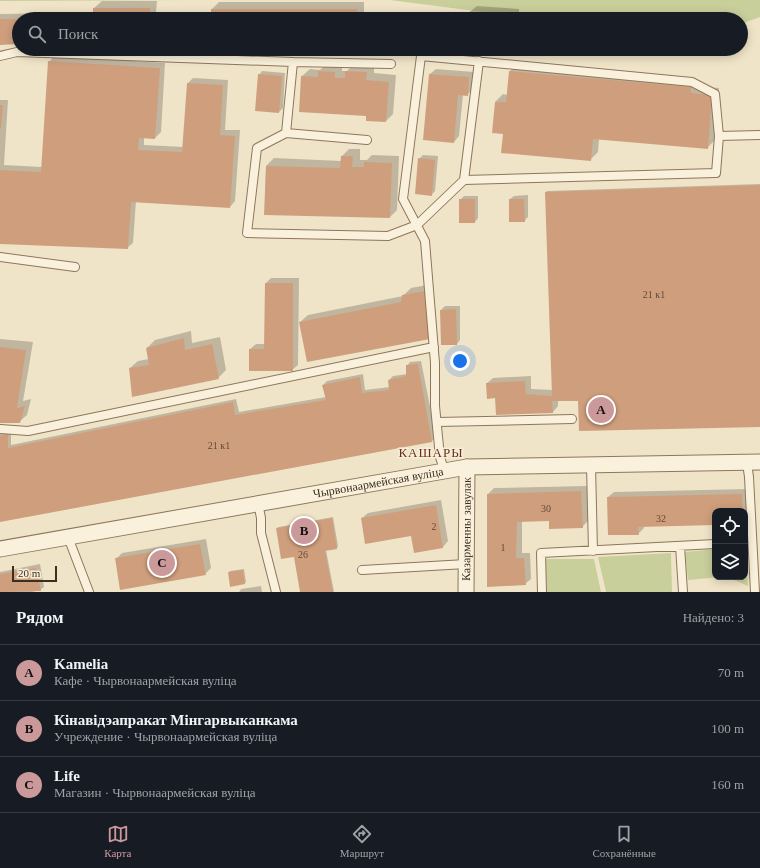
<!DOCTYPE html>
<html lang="ru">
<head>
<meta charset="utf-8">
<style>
	:root { --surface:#171b24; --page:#20242c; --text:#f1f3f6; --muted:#9ea1a6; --line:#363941; --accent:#cc999b }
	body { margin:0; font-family:Georgia,serif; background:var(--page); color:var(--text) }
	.controls { position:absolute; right:12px; bottom:12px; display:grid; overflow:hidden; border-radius:8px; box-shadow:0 2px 10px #0003 }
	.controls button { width:36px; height:36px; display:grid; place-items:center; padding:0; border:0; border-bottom:1px solid var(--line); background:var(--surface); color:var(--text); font:20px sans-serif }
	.scale { position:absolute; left:12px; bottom:10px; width:45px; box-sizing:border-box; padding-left:4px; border:2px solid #3d2e20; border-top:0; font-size:11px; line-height:14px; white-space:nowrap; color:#3d2e20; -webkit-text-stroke:3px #f7eed8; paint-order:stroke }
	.you { position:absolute; left:460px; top:361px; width:14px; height:14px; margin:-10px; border:3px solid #fff; border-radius:50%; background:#1a73e8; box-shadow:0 0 0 6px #1a73e833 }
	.badge { display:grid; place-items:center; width:26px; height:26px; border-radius:50%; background:var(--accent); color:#111; font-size:13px; font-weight:700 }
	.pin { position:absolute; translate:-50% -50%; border:2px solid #fff; box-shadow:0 1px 4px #0006 }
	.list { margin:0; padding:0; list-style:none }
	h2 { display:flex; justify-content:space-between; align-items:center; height:52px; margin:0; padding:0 16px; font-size:17px }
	h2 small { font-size:13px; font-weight:400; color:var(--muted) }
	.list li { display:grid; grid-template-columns:26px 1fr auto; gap:12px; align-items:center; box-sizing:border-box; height:56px; padding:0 16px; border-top:1px solid var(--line) }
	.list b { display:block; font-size:15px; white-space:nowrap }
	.list p { margin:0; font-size:13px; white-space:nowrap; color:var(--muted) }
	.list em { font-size:13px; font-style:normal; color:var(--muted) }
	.icon { flex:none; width:22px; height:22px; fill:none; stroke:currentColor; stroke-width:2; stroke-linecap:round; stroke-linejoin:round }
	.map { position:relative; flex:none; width:760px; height:592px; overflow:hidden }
	.search { position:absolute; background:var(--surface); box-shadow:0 2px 10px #0003; left:12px; right:12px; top:12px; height:44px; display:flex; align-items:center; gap:10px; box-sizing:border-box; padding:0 14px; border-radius:22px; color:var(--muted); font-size:15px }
	.sheet { height:220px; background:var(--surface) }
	nav { display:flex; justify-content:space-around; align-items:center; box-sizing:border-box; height:56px; border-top:1px solid var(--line); background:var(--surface); font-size:11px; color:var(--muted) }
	nav a { display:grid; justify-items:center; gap:2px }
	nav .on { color:var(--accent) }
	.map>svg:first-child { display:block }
	.green { fill:#c9cf9b }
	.shadow { fill:#0003 }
	.building { fill:#cf9f7d }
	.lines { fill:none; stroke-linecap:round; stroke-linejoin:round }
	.service-casing { stroke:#8d765c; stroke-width:10 }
	.minor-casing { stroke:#8d765c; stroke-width:17 }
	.service { stroke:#faf1dc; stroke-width:8 }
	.minor { stroke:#faf1dc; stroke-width:15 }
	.labels { text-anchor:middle; stroke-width:3; stroke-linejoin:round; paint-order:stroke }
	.number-label { font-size:10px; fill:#624a37 }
	.street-label { font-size:12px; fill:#3d2e20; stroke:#f7eed8 }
	.neighbourhood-label { font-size:13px; letter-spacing:1px; fill:#6b2e1e; stroke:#f7eed8 }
</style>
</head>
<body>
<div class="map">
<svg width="760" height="592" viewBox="0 0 760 592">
	<rect width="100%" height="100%" fill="#f0e4c8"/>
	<path class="green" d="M 0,0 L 191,0 L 0,1 Z
		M 390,0 L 760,0 L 760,17 L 741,24 L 741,19 L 537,19 Z
		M 745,547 L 746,547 L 748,586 L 727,577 L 745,577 Z
		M 715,549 L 715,577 L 720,577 L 688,580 L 685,552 Z
		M 671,553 L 672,592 L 606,592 L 598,557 Z
		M 545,559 L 594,559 L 601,592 L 547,592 Z"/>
	<path class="shadow" d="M 102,1 L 157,1 L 156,12 L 212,13 L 212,9 L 219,2 L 364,2 L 364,19 L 94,19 L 94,8 Z
		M 477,6 L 519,9 L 519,19 L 471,19 L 471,11 Z
		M 65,13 L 65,19 L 19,19 L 19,43 L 0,44 L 0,14 Z
		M 469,49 L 515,49 L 511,54 Z
		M 54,56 L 165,63 L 161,132 L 155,138 L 144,137 L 144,145 L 184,147 L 188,83 L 193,78 L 228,80 L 225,130 L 240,130 L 235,201 L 230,207 L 136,201 L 133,243 L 127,248 L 0,243 L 0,100 L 8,100 L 4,165 L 42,167 L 49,62 Z
		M 327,63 L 342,64 L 342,71 L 347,71 L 354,64 L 374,65 L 374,73 L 396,75 L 393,114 L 386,121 L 367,115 L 302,76 L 310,69 L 320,70 Z
		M 517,64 L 698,80 L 698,86 L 719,88 L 715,140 L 707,148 L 599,139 L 598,152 L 590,160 L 504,133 L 495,102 L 503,94 L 507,95 L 510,71 Z
		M 436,69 L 474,72 L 473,89 L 467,95 L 463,94 L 459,136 L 454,142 L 430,74 Z
		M 262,71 L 285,73 L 283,108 L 279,112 L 259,75 Z
		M 349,149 L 360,149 L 360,160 L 367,160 L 372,155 L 399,156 L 397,210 L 390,217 L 265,214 L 266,166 L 274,158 L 341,161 L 342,156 Z
		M 423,155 L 438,156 L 435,191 L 431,195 L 419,159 Z
		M 760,184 L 760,426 L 579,400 L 558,400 L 558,406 L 553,412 L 496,397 L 487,383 L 493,378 L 531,376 L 531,389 L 553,390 L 546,192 L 547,191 Z
		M 528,195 L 528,217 L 524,221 L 510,199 L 514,196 Z
		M 464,196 L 478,196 L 478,218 L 475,222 L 460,200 Z
		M 271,278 L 299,278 L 298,365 L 292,370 L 250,349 L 256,344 L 265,344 L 266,283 Z
		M 433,284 L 437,331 L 429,338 L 300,322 L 308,315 L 403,296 L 411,288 Z
		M 445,306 L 460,306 L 460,340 L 457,344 L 441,310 Z
		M 191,331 L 192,343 L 220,337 L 226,370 L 218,378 L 130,368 L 138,361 L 149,359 L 147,348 L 155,340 Z
		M 0,339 L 33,342 L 23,401 L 31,399 L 27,415 L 19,422 L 0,422 Z
		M 421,361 L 436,437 L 432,441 L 0,521 L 0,433 L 11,430 L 11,445 L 236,399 L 239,412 L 326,397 L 323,385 L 327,381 L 363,374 L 365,390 L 390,387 L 389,380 L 393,376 L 407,374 L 407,366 L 410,362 Z
		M 587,486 L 588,521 L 582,527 L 550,520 L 522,521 L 522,553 L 530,553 L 531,579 L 525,584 L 488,586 L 488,494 L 494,488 Z
		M 748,489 L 748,525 L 745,528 L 745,511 L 715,511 L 715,524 L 644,526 L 644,528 L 638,534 L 608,497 L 614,492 Z
		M 441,500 L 448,541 L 443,547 L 412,535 L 362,518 L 368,513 Z
		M 333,517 L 338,546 L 337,548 L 326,550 L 334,592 L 301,592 L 294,555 L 277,529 L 279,527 Z
		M 206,539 L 211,568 L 205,574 L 116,559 L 122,553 Z
		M 40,564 L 44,587 L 40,590 L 32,592 L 0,592 L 0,572 Z
		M 244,569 L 246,582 L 245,583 L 229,573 L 230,571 Z
		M 261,586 L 262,592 L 239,592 L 241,589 Z"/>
	<path class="building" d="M 93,8 L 150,8 L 149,19 L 93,19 Z
		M 211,9 L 357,9 L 357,19 L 211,19 Z
		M 470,11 L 514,15 L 514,19 L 470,19 Z
		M 0,19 L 19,19 L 19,44 L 0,45 Z
		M 144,49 L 193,49 L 193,51 L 144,51 Z
		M 468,49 L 511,49 L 511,55 L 467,52 Z
		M 48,61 L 160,68 L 155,139 L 139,138 L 138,150 L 182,152 L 187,83 L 223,85 L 220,135 L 235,136 L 230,208 L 131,202 L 128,249 L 0,244 L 0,170 L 41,172 Z
		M 318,71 L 335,72 L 335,78 L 345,78 L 345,71 L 367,72 L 366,80 L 389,82 L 386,122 L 366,121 L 366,116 L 299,112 L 301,76 L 318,77 Z
		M 509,71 L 691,87 L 691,93 L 712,95 L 708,149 L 593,139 L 591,161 L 501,153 L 503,134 L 492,133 L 495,102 L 506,102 Z
		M 258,74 L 282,76 L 279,113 L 255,111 Z
		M 429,74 L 469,77 L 468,96 L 458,95 L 454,143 L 423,140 Z
		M 0,105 L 3,105 L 1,128 L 0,128 Z
		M 341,156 L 353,156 L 352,167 L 364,167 L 364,162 L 392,163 L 390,218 L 264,215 L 266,166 L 340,168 Z
		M 418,158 L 435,160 L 432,196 L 415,194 Z
		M 760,185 L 760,427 L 579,431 L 578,401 L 552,401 L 553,413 L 496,415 L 495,398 L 487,399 L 486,383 L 525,381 L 526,394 L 552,396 L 545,192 Z
		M 459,199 L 475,199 L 475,223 L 459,223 Z
		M 509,199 L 524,199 L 525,222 L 509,222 Z
		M 265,283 L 293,283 L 293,371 L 249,371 L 249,349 L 264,349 Z
		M 425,291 L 430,339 L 307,362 L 299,322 L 401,302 L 402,295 Z
		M 456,309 L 457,345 L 441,345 L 440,310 Z
		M 184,338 L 185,350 L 212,344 L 219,379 L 132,397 L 129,368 L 149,365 L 146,348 Z
		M 0,347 L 26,350 L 17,408 L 25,406 L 20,423 L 0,423 Z
		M 418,364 L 432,442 L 0,522 L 0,436 L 8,433 L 8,448 L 233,402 L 235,415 L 326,400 L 322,385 L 360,377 L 362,393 L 389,390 L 388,380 L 406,376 L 406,365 Z
		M 581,491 L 583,528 L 549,529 L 549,521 L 517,522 L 516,558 L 524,558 L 526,585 L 487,587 L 487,494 Z
		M 742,494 L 743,511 L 715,511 L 715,525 L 638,527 L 639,535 L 608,535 L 607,497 Z
		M 436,505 L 443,548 L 414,553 L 411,536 L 365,544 L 361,518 Z
		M 332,518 L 337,549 L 325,551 L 333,592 L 300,592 L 294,557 L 281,559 L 276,528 Z
		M 200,544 L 206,575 L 120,590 L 115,558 Z
		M 36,568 L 41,591 L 0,592 L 0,574 Z
		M 243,570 L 245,584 L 230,587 L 228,572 Z"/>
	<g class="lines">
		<g class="service-casing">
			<path id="service" d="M 0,56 L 17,52 L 293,62
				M 391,64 L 293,62 L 286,133 L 257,148 L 247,233 L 388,236 L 417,225 L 464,180 L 716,173 L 719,136
				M 286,133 L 367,140
				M 464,180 L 479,61
				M 0,257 L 75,267
				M 437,422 L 572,419
				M 0,429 L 28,431 L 434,347
				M 747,463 L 749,477 L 755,592
				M 591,465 L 593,551
				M 444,470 L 440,457 L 435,406 L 435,363 L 425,241 L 403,199 L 421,56 L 692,82 L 715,94 L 719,136 L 760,135
				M 258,503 L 261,518 L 261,533 L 276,592
				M 68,537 L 89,592
				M 680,546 L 683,592
				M 362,570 L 466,564
				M 542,592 L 541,553 L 715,544"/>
		</g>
		<g class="minor-casing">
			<g id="minor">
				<path id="s1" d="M 0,549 L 467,467 L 760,462"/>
				<path id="s2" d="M 466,592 L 467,467"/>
			</g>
		</g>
		<use href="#service" class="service"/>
		<use href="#minor" class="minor"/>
	</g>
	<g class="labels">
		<g class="number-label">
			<text x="654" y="298">21 к1</text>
			<text x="219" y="449">21 к1</text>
			<text x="546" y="512">30</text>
			<text x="661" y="522">32</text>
			<text x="434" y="530">2</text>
			<text x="503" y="551">1</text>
			<text x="303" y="558">26</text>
		</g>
		<g class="street-label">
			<text dy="4" stroke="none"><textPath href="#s1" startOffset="384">Чырвонаармейская вуліца</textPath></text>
			<text dy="4" stroke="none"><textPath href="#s2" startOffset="63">Казарменны завулак</textPath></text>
		</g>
		<g class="neighbourhood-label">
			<text x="431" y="457">КАШАРЫ</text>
		</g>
	</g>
</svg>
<div class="controls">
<button><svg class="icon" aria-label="locate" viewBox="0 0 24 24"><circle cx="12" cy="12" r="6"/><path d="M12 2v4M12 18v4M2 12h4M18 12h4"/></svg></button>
<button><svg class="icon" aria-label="layers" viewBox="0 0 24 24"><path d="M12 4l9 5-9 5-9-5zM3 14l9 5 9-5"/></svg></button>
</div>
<div class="scale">20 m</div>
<div class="you"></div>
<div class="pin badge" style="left:601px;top:410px">A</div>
<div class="pin badge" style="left:304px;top:531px">B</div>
<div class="pin badge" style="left:162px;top:563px">C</div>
<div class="search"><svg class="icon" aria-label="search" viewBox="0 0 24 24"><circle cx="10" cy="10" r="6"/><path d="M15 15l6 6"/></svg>Поиск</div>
</div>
<section class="sheet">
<h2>Рядом<small>Найдено: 3</small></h2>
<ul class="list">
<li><span class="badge">A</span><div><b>Kamelia</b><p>Кафе · Чырвонаармейская вуліца</p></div><em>70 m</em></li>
<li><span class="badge">B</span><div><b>Кінавідэапракат Мінгарвыканкама</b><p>Учреждение · Чырвонаармейская вуліца</p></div><em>100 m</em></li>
<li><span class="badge">C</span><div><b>Life</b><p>Магазин · Чырвонаармейская вуліца</p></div><em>160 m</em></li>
</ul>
</section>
<nav>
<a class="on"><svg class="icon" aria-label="map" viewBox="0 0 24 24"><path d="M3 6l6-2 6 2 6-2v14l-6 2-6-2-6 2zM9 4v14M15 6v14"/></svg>Карта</a>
<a><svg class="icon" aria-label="directions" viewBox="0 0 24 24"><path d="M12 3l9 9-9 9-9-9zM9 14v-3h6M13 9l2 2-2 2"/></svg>Маршрут</a>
<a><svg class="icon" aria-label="saved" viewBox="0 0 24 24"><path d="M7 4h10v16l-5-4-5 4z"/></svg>Сохранённые</a>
</nav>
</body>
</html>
